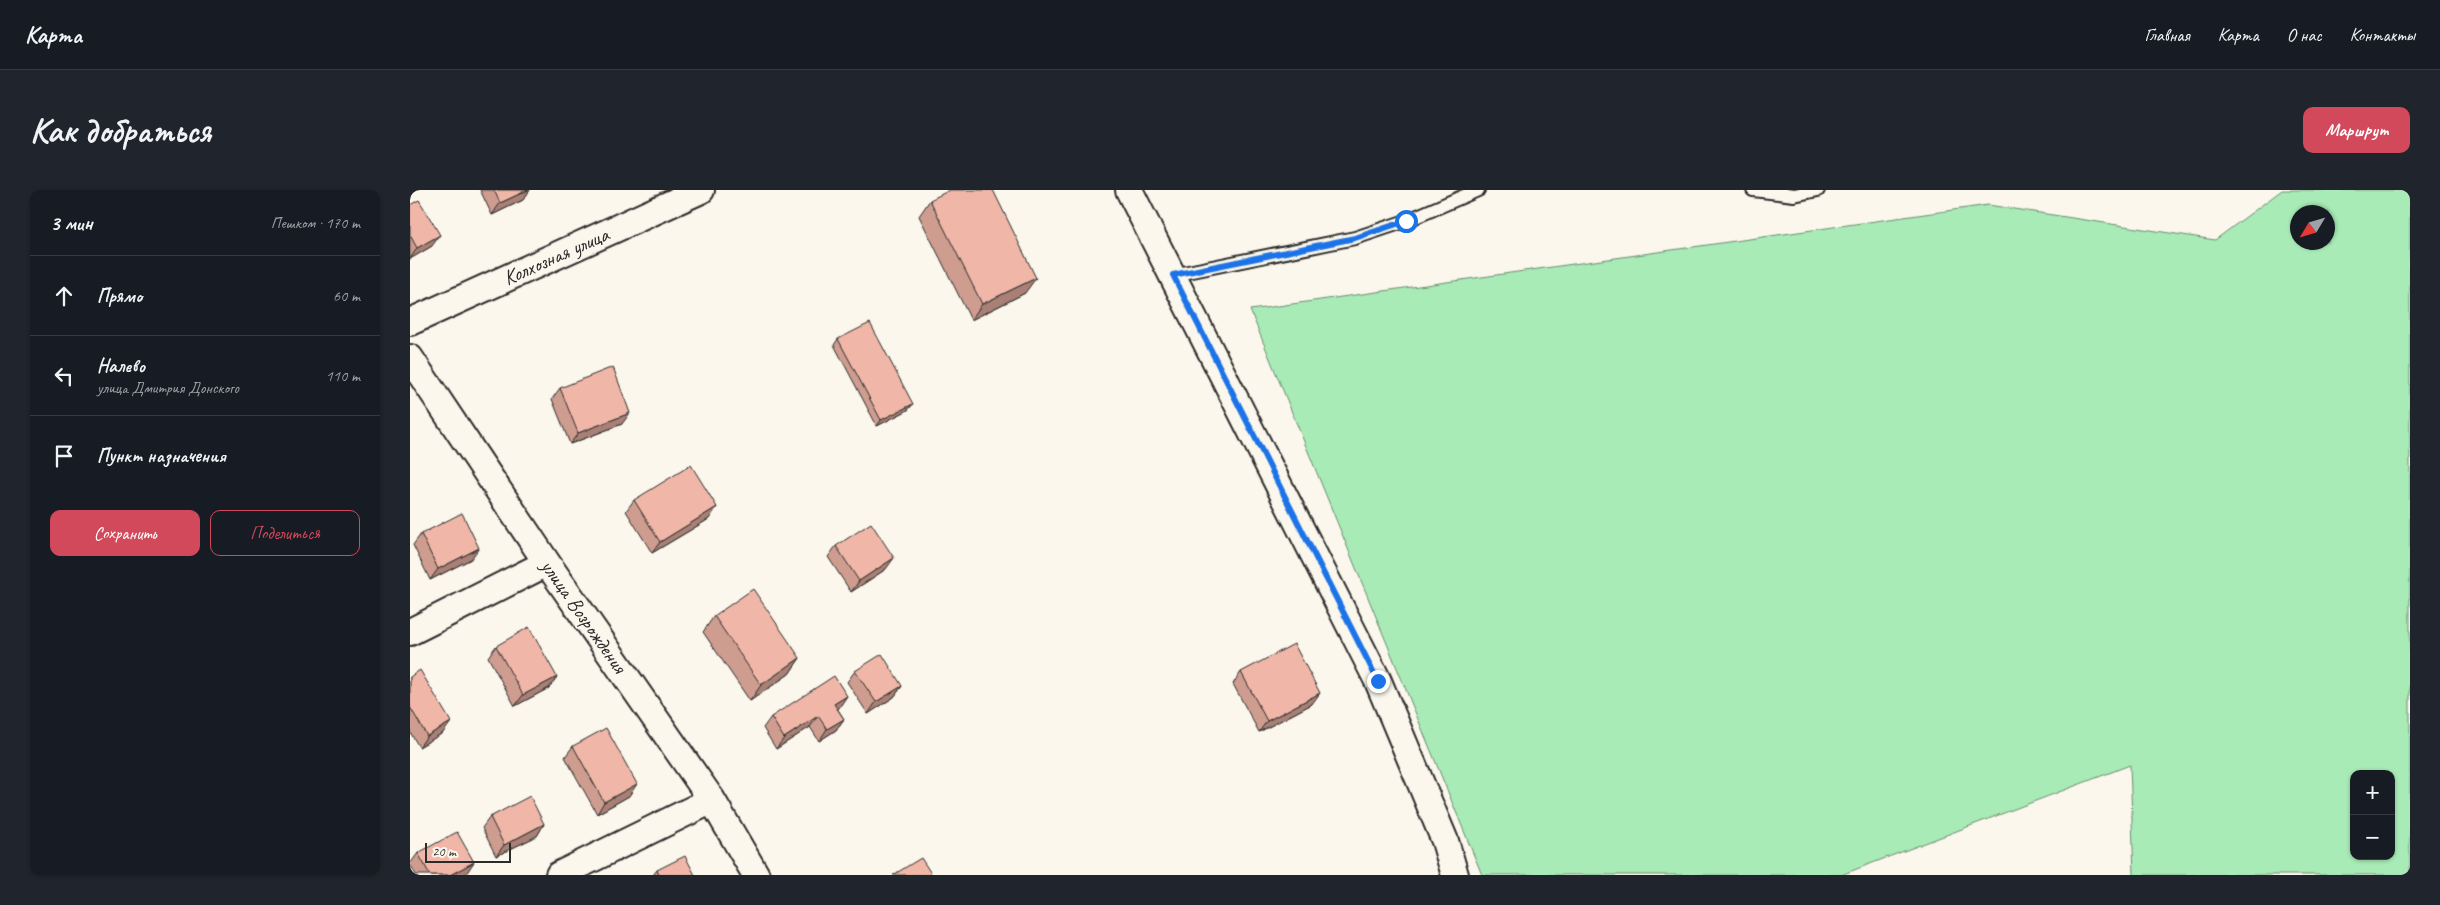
<!DOCTYPE html>
<html lang="ru">
<head>
<meta charset="utf-8">
<style>
	:root { --surface:#171b24; --page:#20242c; --text:#f1f3f6; --muted:#9ea1a6; --line:#363941; --accent:#d1495b }
	body { margin:0; font-family:Caveat,sans-serif; background:var(--page); color:var(--text) }
	.controls { position:absolute; right:15px; bottom:15px; display:grid; overflow:hidden; border-radius:10px; box-shadow:0 1px 4px #0004 }
	.controls button { width:45px; height:45px; display:grid; place-items:center; padding:0; border:0; border-bottom:1px solid var(--line); background:var(--surface); color:var(--text); font:25px sans-serif }
	.compass { position:absolute; left:1880px; top:15px; width:45px; height:45px; border-radius:50%; background:var(--surface); box-shadow:0 1px 4px #0004; rotate:232deg }
	.scale { position:absolute; left:15px; bottom:12px; width:86px; box-sizing:border-box; padding-left:5px; border:2px solid #2b2b2b; border-top:0; font-size:14px; line-height:18px; white-space:nowrap; color:#2b2b2b; -webkit-text-stroke:4px #fbf7ec; paint-order:stroke }
	.stop { position:absolute; width:15px; height:15px; margin:-11px; border:4px solid #1a73e8; border-radius:50%; background:#fff }
	.stop.end { background:#1a73e8; border-color:#fff; box-shadow:0 1px 5px #0008 }
	.list { margin:0; padding:0; list-style:none }
	h2 { display:flex; justify-content:space-between; align-items:center; height:65px; margin:0; padding:0 20px; font-size:21px }
	h2 small { font-size:16px; font-weight:400; color:var(--muted) }
	.list li { display:grid; grid-template-columns:32px 1fr auto; gap:15px; align-items:center; box-sizing:border-box; height:80px; padding:0 20px; border-top:1px solid var(--line) }
	.list b { display:block; font-size:19px; white-space:nowrap }
	.list p { margin:0; font-size:16px; white-space:nowrap; color:var(--muted) }
	.list em { font-size:16px; font-style:normal; color:var(--muted) }
	.actions { display:flex; gap:10px; padding:15px 20px }
	.actions a { flex:1; padding:11px 0; border:1px solid var(--accent); border-radius:10px; text-align:center; font-size:18px; color:var(--accent) }
	.actions .main { background:var(--accent); color:#fff }
	.icon { flex:none; width:28px; height:28px; fill:none; stroke:currentColor; stroke-width:2; stroke-linecap:round; stroke-linejoin:round }
	.map { position:relative; flex:none; width:2000px; height:685px; overflow:hidden; border-radius:10px }
	header { display:flex; align-items:center; gap:30px; box-sizing:border-box; height:70px; padding:0 25px; background:var(--surface); border-bottom:1px solid var(--line) }
	header strong { font-size:24px }
	nav { display:flex; gap:28px; margin-inline-start:auto; font-size:18px }
	.intro { display:flex; align-items:center; justify-content:space-between; box-sizing:border-box; height:120px; padding:0 30px }
	h1 { margin:0; font-size:35px }
	.button { padding:12px 22px; border-radius:10px; background:var(--accent); color:#fff; font-size:18px; font-weight:700 }
	main { display:flex; gap:30px; padding:0 30px }
	aside { flex:1; background:var(--surface); border-radius:10px; box-shadow:0 1px 4px #0004 }
	.map>svg:first-child { display:block }
	.green { fill:#a8ebb6; stroke:#6a8b70; fill-rule:evenodd }
	.lines { fill:none; stroke-linecap:round; stroke-linejoin:round }
	.service-casing { stroke:#2b2b2b; stroke-width:16 }
	.minor-casing { stroke:#2b2b2b; stroke-width:30 }
	.service { stroke:#fbf7ec; stroke-width:12 }
	.minor { stroke:#fbf7ec; stroke-width:26 }
	.wall { fill:#ce9d90; stroke:#2b2b2b }
	.shaded-wall { fill:#a88076; stroke:#2b2b2b }
	.building { fill:#f0b7a8; stroke:#2b2b2b }
	.route { stroke:#1a73e8; stroke-width:6 }
	.labels { text-anchor:middle; stroke-width:4; stroke-linejoin:round; paint-order:stroke }
	.street-label { font-size:21px; fill:#2b2b2b; stroke:#fbf7ec }
</style>
</head>
<body>
<header>
<strong>Карта</strong>
<nav><a>Главная</a><a>Карта</a><a>О нас</a><a>Контакты</a></nav>
</header>
<div class="intro"><h1>Как добраться</h1><a class="button">Маршрут</a></div>
<main>
<aside>
<h2>3 мин<small>Пешком · 170 m</small></h2>
<ul class="list">
<li><svg class="icon" aria-label="ahead" viewBox="0 0 24 24"><path d="M12 20V5M6 11l6-6 6 6"/></svg><div><b>Прямо</b></div><em>60 m</em></li>
<li><svg class="icon" aria-label="left" viewBox="0 0 24 24"><path d="M17 20v-9H6M10 6l-5 5 5 5"/></svg><div><b>Налево</b><p>улица Дмитрия Донского</p></div><em>110 m</em></li>
<li><svg class="icon" aria-label="arrive" viewBox="0 0 24 24"><path d="M6 21V4h12l-3 4 3 4H6"/></svg><div><b>Пункт назначения</b></div></li>
</ul>
<div class="actions"><a class="main">Сохранить</a><a>Поделиться</a></div>
</aside>
<div class="map">
<svg width="2000" height="685" viewBox="0 0 2000 685">
	<rect width="100%" height="100%" fill="#fbf7ec"/>
	<filter id="ink" filterUnits="userSpaceOnUse"><feTurbulence type="fractalNoise" baseFrequency=".02" numOctaves="2"/><feDisplacementMap in="SourceGraphic" scale="10" xChannelSelector="R" yChannelSelector="G"/><feConvolveMatrix kernelMatrix="1 2 1 2 8 2 1 2 1" color-interpolation-filters="sRGB"/></filter>
	<g filter="url(#ink)">
		<path class="green" d="M 1872,0 L 2000,0 L 2000,685 L 1724,685 L 1720,575 L 1431,685 L 1072,685 L 840,120 L 1578,15 L 1805,50 ZM 1888,22 L 1918,22 L 1918,52 L 1888,52 ZM 1944,584 L 1981,584 L 1981,666 L 1944,666 Z"/>
		<g class="lines">
			<g class="service-casing">
				<path id="service" d="M 1343,0 L 1384,5 L 1408,0
					M 763,85 L 945,48 L 996,31 L 1068,0"/>
			</g>
			<g class="minor-casing">
				<path id="minor" d="M 719,0 L 968,491 L 1035,651 L 1045,685
					M 0,132 L 291,0
					M 0,168 L 137,373 L 302,610 L 346,685
					M 0,442 L 137,373
					M 149,685 L 302,610"/>
			</g>
			<use href="#service" class="service"/>
			<use href="#minor" class="minor"/>
		</g>
		<path class="wall" d="M 70,0 L 120,0 L 113,10 L 82,25 Z
			M 520,10 L 615,103 L 561,130 L 509,26 Z
			M 0,15 L 22,56 L 0,69 Z
			M 428,149 L 503,214 L 498,220 L 467,236 L 424,155 Z
			M 150,198 L 212,234 L 160,254 L 142,209 Z
			M 224,310 L 299,329 L 242,363 L 216,321 Z
			M 11,344 L 61,369 L 20,390 L 3,355 Z
			M 426,356 L 476,379 L 441,402 L 418,367 Z
			M 304,426 L 390,468 L 379,484 L 340,511 L 293,442 Z
			M 86,456 L 139,498 L 105,516 L 78,467 Z
			M 445,481 L 492,496 L 484,507 L 458,524 L 437,492 Z
			M 831,482 L 902,514 L 849,542 L 823,494 Z
			M 0,487 L 33,543 L 9,557 L 0,542 Z
			M 437,506 L 427,518 L 434,529 L 426,540 L 409,551 L 400,537 L 366,559 L 353,538 L 361,527 Z
			M 163,556 L 219,606 L 187,624 L 155,567 Z
			M 80,627 L 134,634 L 127,646 L 86,666 L 72,638 Z
			M 8,663 L 56,684 L 53,685 L 6,685 L 0,674 Z
			M 247,680 L 285,685 L 243,685 Z"/>
		<path class="shaded-wall" d="M 118,0 L 120,0 L 113,10 L 82,25 L 90,13 Z
			M 30,45 L 22,56 L 0,69 L 7,58 Z
			M 626,88 L 615,103 L 561,130 L 572,114 Z
			M 503,214 L 498,220 L 467,236 L 471,230 Z
			M 220,223 L 212,234 L 160,254 L 168,243 Z
			M 307,317 L 299,329 L 242,363 L 250,352 Z
			M 69,358 L 61,369 L 20,390 L 28,379 Z
			M 484,368 L 476,379 L 441,402 L 449,391 Z
			M 390,468 L 379,484 L 340,511 L 351,495 Z
			M 147,487 L 139,498 L 105,516 L 113,505 Z
			M 492,496 L 484,507 L 458,524 L 466,512 Z
			M 910,503 L 902,514 L 849,542 L 857,531 Z
			M 437,506 L 429,518 L 417,526 L 424,514 Z
			M 408,526 L 400,537 L 366,559 L 374,548 Z
			M 434,529 L 426,540 L 409,551 L 417,539 Z
			M 41,532 L 33,543 L 9,557 L 17,546 Z
			M 227,594 L 219,606 L 187,624 L 194,612 Z
			M 134,634 L 127,646 L 86,666 L 94,655 Z
			M 64,672 L 56,684 L 53,685 L 40,685 Z"/>
		<path class="building" d="M 84,0 L 118,0 L 90,13 Z
			M 540,0 L 583,0 L 626,88 L 572,114 L 520,10 Z
			M 9,10 L 30,45 L 7,58 L 0,45 L 0,15 Z
			M 460,133 L 503,214 L 471,230 L 428,149 Z
			M 203,177 L 220,223 L 168,243 L 150,198 Z
			M 281,275 L 307,317 L 250,352 L 224,310 Z
			M 52,323 L 69,358 L 28,379 L 11,344 Z
			M 461,333 L 484,368 L 449,391 L 426,356 Z
			M 343,399 L 390,468 L 351,495 L 304,426 Z
			M 119,437 L 147,487 L 113,505 L 86,456 Z
			M 884,454 L 910,503 L 857,531 L 831,482 Z
			M 472,464 L 492,496 L 466,512 L 445,481 Z
			M 10,480 L 41,532 L 17,546 L 0,517 L 0,487 Z
			M 424,486 L 437,506 L 424,514 L 434,529 L 417,539 L 408,526 L 374,548 L 361,527 Z
			M 196,538 L 227,594 L 194,612 L 163,556 Z
			M 120,606 L 134,634 L 94,655 L 80,627 Z
			M 47,642 L 64,672 L 40,685 L 20,685 L 8,663 Z
			M 275,666 L 285,685 L 249,685 L 247,680 Z
			M 511,668 L 522,685 L 483,685 Z"/>
	</g>
	<g class="lines" filter="url(#ink)">
		<path class="route" d="M 968,491 L 763,85 L 945,48 L 996,31"/>
	</g>
	<g class="labels">
		<g class="street-label">
			<text transform="translate(146 66) rotate(-24)" y="7">Колхозная улица</text>
			<text transform="translate(174 426) rotate(55)" y="7">улица Возрождения</text>
		</g>
	</g>
</svg>
<div class="controls">
<button>+</button>
<button>−</button>
</div>
<svg class="compass" viewBox="-18 -18 36 36"><path d="M0-13l5 13h-10z" fill="#e53935"/><path d="M0 13l5-13h-10z" fill="#9ea1a6"/></svg>
<div class="scale">20 m</div>
<div class="stop" style="left:996px;top:31px"></div>
<div class="stop end" style="left:968px;top:491px"></div>
</div>
</main>
</body>
</html>
